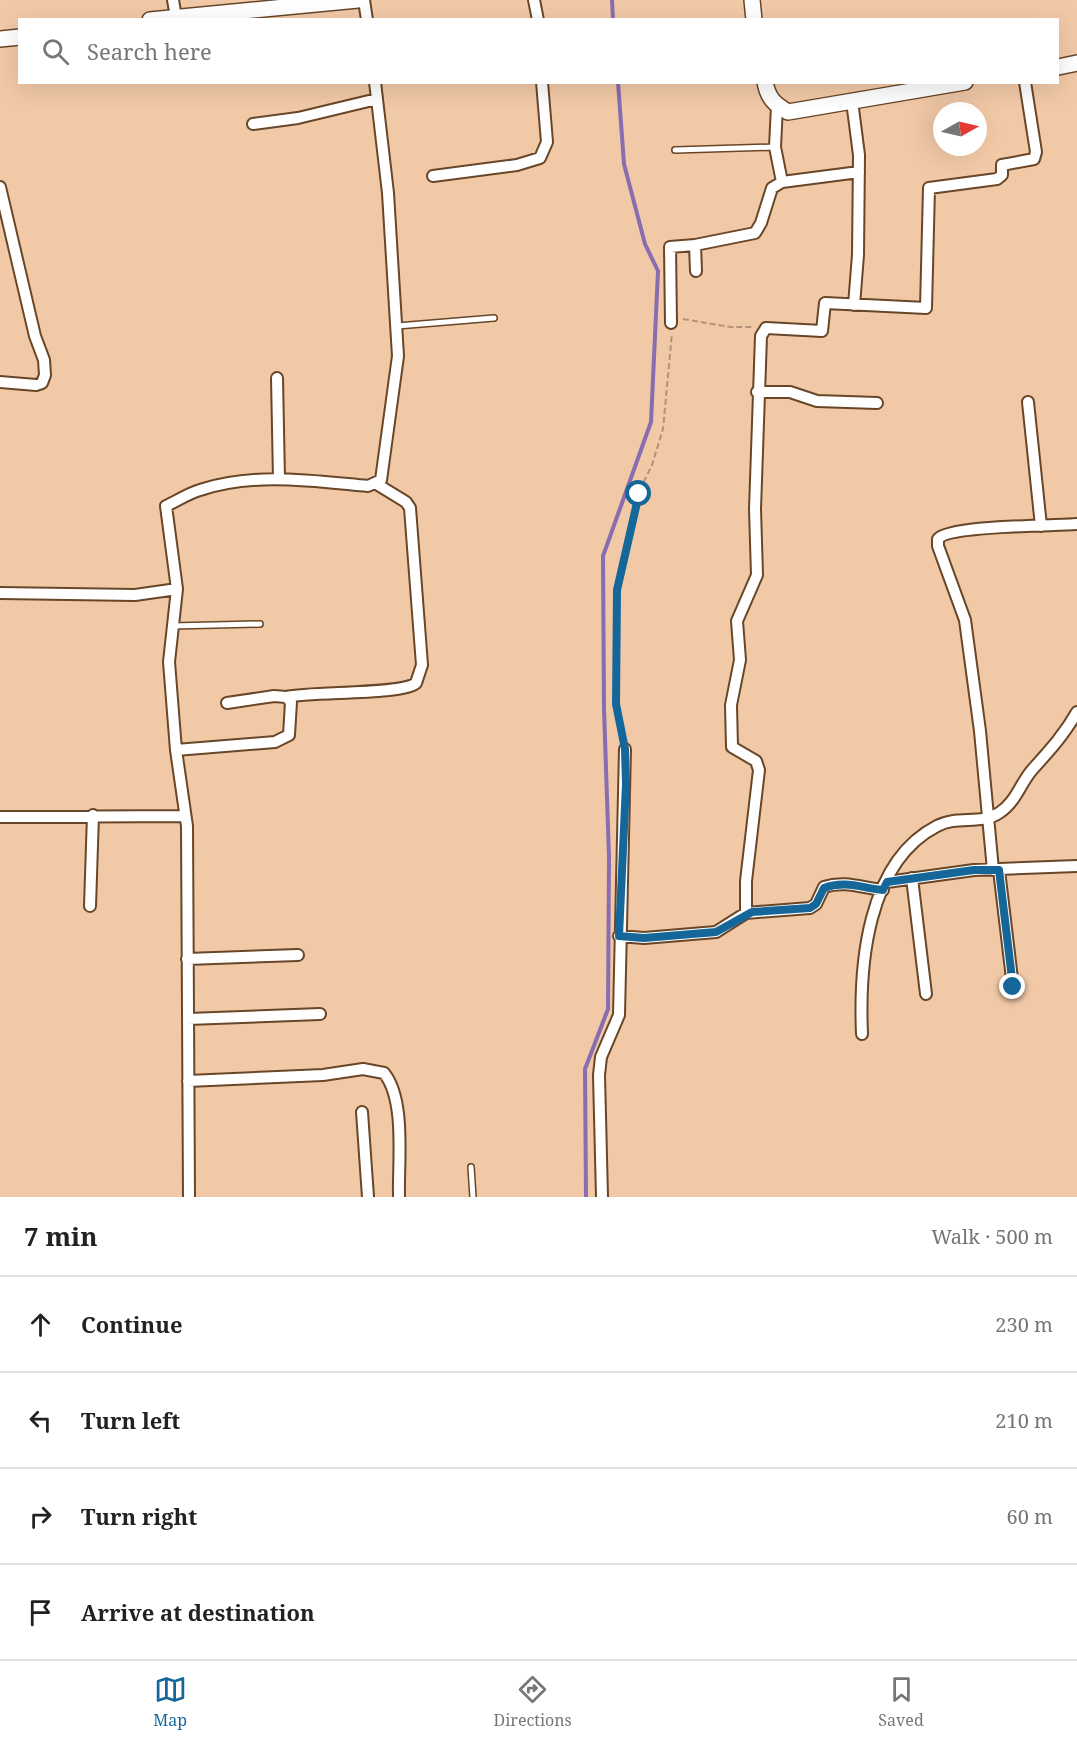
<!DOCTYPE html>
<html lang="en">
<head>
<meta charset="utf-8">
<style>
	:root { --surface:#fff; --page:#f2f2f2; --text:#222; --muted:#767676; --line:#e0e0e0; --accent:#166799 }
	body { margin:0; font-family:"Noto Serif",serif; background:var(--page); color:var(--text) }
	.compass { position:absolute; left:933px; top:102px; width:54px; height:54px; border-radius:50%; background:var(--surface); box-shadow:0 6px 24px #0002; rotate:82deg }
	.stop { position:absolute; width:18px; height:18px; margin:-14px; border:4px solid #166799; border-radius:50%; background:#fff }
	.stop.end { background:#166799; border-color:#fff; box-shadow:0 2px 6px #0008 }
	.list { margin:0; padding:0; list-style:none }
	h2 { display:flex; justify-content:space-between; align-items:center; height:78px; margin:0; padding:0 24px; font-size:26px }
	h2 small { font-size:20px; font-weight:400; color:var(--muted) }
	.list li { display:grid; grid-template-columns:39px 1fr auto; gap:18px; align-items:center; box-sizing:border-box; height:96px; padding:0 24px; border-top:2px solid var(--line) }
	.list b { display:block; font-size:22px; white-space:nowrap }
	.list em { font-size:20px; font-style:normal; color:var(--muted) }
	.icon { flex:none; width:33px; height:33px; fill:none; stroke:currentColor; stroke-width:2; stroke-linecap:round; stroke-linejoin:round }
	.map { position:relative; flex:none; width:1077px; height:1197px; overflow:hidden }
	.search { position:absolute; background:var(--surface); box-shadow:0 6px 24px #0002; left:18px; right:18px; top:18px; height:66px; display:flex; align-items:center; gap:15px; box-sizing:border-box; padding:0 21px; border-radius:0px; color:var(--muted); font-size:22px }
	.sheet { height:462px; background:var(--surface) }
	nav { display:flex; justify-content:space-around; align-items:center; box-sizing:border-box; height:84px; border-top:2px solid var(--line); background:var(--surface); font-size:16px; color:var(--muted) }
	nav a { display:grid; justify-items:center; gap:3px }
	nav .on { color:var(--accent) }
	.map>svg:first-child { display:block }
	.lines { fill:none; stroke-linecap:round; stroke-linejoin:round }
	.stream { stroke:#886db0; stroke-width:4 }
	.lane-casing { stroke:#684627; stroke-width:8 }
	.street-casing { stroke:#684627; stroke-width:14 }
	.secondary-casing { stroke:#684627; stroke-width:18 }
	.path { stroke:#b49378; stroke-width:2; stroke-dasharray:6 3; stroke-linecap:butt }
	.lane { stroke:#fff; stroke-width:5 }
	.street { stroke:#fff; stroke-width:10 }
	.secondary { stroke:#fff; stroke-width:15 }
	.route { stroke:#166799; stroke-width:8 }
</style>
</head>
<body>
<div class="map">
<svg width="1077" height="1197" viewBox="0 0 1077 1197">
	<rect width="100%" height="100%" fill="#f2c9a7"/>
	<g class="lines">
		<path class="stream" d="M 612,0 L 613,20
			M 586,1197 L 585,1069 L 608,1009 L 609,857 L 604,709 L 603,556 L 651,422 L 658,271 L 645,244 L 624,164 L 618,82"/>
		<g class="lane-casing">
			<path id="lane" d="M 675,150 L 775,147
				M 397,326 L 494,318
				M 172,626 L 260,624
				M 471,1167 L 473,1197"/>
		</g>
		<g class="street-casing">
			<path id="street" d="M 173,0 L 176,17
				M 364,0 L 367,20
				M 534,0 L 538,20
				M 852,101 L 859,155 L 858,255 L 854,305
				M 777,106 L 775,147 L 782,182
				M 253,124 L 298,118 L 377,99
				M 433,176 L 517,165 L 540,158 L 547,142 L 542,82
				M 0,187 L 35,336 L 44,360 L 45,375 L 42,383 L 36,385 L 0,382
				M 696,271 L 695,245 L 755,233 L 761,223 L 772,188 L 782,182 L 859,172
				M 671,323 L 670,247 L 695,245
				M 277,378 L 279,479
				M 757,392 L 790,392 L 817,401 L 877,403
				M 1028,402 L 1041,526
				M 0,593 L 135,595 L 177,589
				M 286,697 C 312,691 403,695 416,683 L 422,665 L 410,508 L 406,502 L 375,483
				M 176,750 L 275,742 L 289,735 L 291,702 L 286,697 L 274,696 L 227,703
				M 0,817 L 185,816
				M 993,870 L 980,731 L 965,620 L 938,546 L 938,539 C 949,525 1054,526 1077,524
				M 999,870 L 1013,987
				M 912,878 L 926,994
				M 887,882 L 974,870 L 1077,866
				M 90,906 L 93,815
				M 746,913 L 746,881 L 759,770 L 756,761 L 732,747 L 731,705 L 740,660 L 737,621 L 757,575 L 755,509 L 761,336 L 766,328 L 822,331 L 825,303 L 926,308 L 929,188 L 997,179 L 1002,175 L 1002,165 L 1034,159 L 1036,152 L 1025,82
				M 619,936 L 644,938 L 716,932 L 746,913 L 810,908 L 816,904 L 824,887 C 845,880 862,888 883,890
				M 187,959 L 298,955
				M 188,1019 L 320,1014
				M 862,1034 C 859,965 867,862 937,826 C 957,815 981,825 999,813 C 1016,802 1020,784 1032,770 C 1049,751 1064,735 1077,712
				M 188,1081 L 323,1075 L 363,1069 L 384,1073 C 406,1100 398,1162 399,1197
				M 362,1112 L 368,1197
				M 189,1197 L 187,826 L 176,750 L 169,662 L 177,589 L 166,506 C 177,501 189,493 200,490 C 255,472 313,481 368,486 L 381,480 L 398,356 L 388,193 L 375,82
				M 602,1197 L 599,1075 L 601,1057 L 619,1015 L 625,749"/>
		</g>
		<g class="secondary-casing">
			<path id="secondary" d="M 752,0 L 754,20
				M 150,20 L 358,0
				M 0,39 L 20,37
				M 1058,67 L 1077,63
				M 765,82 C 768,98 774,104 788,112 L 965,82"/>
		</g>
		<path class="path" d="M 683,319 L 731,327 L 754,327
			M 623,739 L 616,704 L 617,590 L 638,494 L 652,465 L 663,429 L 672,333"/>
		<use href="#lane" class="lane"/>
		<use href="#street" class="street"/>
		<use href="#secondary" class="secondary"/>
	</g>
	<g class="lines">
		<path class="route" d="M 639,494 L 617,590 L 616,704 L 625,749 L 626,784 L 619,936 L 644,938 L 716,932 L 752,912 L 810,908 L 816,904 L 824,888 C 845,880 862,888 883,890 L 887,882 L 974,870 L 999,870 L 1013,987"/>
	</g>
</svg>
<svg class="compass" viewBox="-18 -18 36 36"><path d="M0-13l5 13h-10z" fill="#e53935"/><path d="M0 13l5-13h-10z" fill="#767676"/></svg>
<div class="stop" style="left:639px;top:494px"></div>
<div class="stop end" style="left:1013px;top:987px"></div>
<div class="search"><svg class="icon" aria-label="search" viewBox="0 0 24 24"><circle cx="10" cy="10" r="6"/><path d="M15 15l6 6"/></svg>Search here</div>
</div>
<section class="sheet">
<h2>7 min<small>Walk · 500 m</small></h2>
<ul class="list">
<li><svg class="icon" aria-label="ahead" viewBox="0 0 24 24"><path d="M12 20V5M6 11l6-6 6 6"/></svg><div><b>Continue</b></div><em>230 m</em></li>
<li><svg class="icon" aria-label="left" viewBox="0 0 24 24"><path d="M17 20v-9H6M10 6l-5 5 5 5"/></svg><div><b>Turn left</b></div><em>210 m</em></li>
<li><svg class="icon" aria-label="right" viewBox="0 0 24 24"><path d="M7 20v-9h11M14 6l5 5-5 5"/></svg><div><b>Turn right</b></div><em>60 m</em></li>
<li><svg class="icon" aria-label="arrive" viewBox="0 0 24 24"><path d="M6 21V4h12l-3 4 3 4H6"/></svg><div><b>Arrive at destination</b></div></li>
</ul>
</section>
<nav>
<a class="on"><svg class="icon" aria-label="map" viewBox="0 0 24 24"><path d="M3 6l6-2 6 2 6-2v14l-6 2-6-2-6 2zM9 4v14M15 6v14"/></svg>Map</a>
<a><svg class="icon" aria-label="directions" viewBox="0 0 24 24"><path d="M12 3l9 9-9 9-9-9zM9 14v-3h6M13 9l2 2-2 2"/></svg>Directions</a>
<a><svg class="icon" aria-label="saved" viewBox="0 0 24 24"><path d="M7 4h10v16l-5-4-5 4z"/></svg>Saved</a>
</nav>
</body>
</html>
